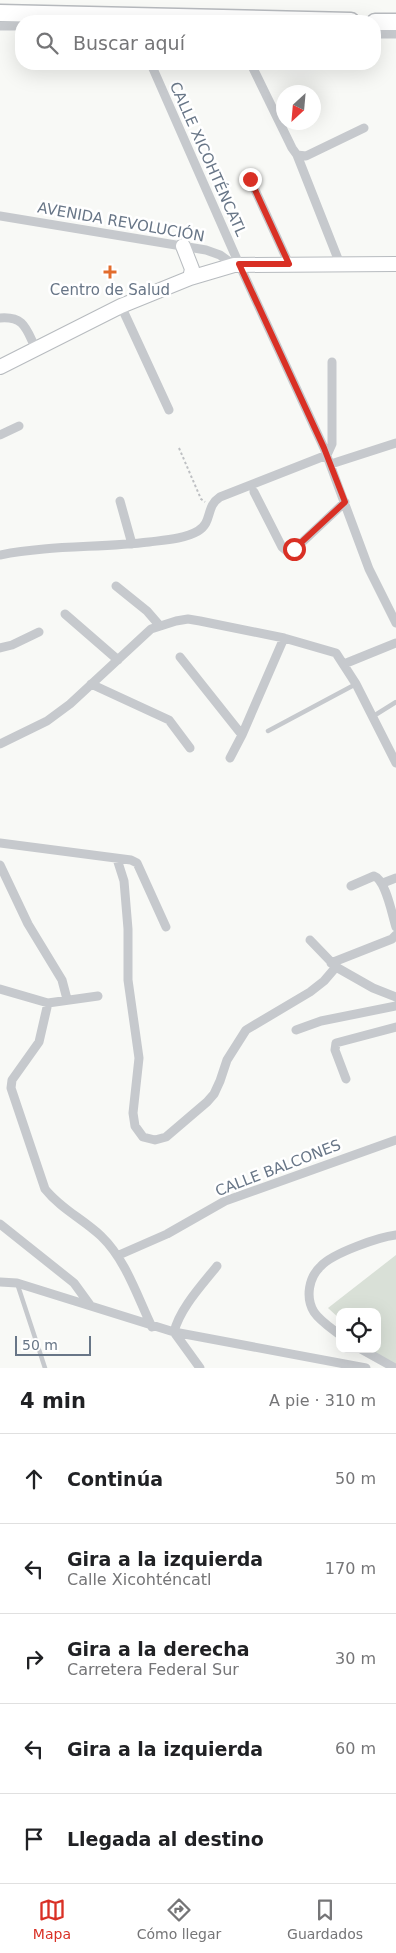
<!DOCTYPE html>
<html lang="es">
<head>
<meta charset="utf-8">
<style>
	:root { --surface:#fff; --page:#f6f6f6; --text:#202124; --muted:#757577; --line:#e0e0e0; --accent:#d93025 }
	body { margin:0; font-family:"DejaVu Sans",sans-serif; background:var(--page); color:var(--text) }
	.controls { position:absolute; right:15px; bottom:15px; display:grid; overflow:hidden; border-radius:10px; box-shadow:0 5px 20px #0002 }
	.controls button { width:45px; height:45px; display:grid; place-items:center; padding:0; border:0; border-bottom:1px solid var(--line); background:var(--surface); color:var(--text); font:25px sans-serif }
	.compass { position:absolute; left:276px; top:85px; width:45px; height:45px; border-radius:50%; background:var(--surface); box-shadow:0 5px 20px #0002; rotate:206deg }
	.scale { position:absolute; left:15px; bottom:12px; width:76px; box-sizing:border-box; padding-left:5px; border:2px solid #687687; border-top:0; font-size:14px; line-height:18px; white-space:nowrap; color:#687687; -webkit-text-stroke:4px #fff; paint-order:stroke }
	.stop { position:absolute; width:15px; height:15px; margin:-11px; border:4px solid #d93025; border-radius:50%; background:#fff }
	.stop.end { background:#d93025; border-color:#fff; box-shadow:0 1px 5px #0008 }
	.list { margin:0; padding:0; list-style:none }
	h2 { display:flex; justify-content:space-between; align-items:center; height:65px; margin:0; padding:0 20px; font-size:21px }
	h2 small { font-size:16px; font-weight:400; color:var(--muted) }
	.list li { display:grid; grid-template-columns:32px 1fr auto; gap:15px; align-items:center; box-sizing:border-box; height:90px; padding:0 20px; border-top:1px solid var(--line) }
	.list b { display:block; font-size:19px; white-space:nowrap }
	.list p { margin:0; font-size:16px; white-space:nowrap; color:var(--muted) }
	.list em { font-size:16px; font-style:normal; color:var(--muted) }
	.icon { flex:none; width:28px; height:28px; fill:none; stroke:currentColor; stroke-width:2; stroke-linecap:round; stroke-linejoin:round }
	.map { position:relative; flex:none; width:396px; height:1368px; overflow:hidden }
	.search { position:absolute; background:var(--surface); box-shadow:0 5px 20px #0002; left:15px; right:15px; top:15px; height:55px; display:flex; align-items:center; gap:12px; box-sizing:border-box; padding:0 18px; border-radius:20px; color:var(--muted); font-size:19px }
	.sheet { height:515px; background:var(--surface) }
	nav { display:flex; justify-content:space-around; align-items:center; box-sizing:border-box; height:70px; border-top:1px solid var(--line); background:var(--surface); font-size:14px; color:var(--muted) }
	nav a { display:grid; justify-items:center; gap:2px }
	nav .on { color:var(--accent) }
	.map>svg:first-child { display:block }
	.green { fill:#d9e0d7 }
	.lines { fill:none; stroke-linecap:round; stroke-linejoin:round }
	.primary-casing { stroke:#b7bbbf; stroke-width:16 }
	.motorway-casing { stroke:#b7babe; stroke-width:19 }
	.path { stroke:#bec0c3; stroke-width:2; stroke-dasharray:2.5 2.5; stroke-linecap:butt }
	.service { stroke:#c6c9cd; stroke-width:4.5 }
	.minor { stroke:#c6c9cd; stroke-width:9 }
	.primary { stroke:#fff; stroke-width:14 }
	.motorway { stroke:#fff; stroke-width:16 }
	.route { stroke:#d93025; stroke-width:6 }
	.poi-dot { fill:#e26c2d; stroke:#fff; stroke-width:2 }
	.labels { text-anchor:middle; stroke-width:5; stroke-linejoin:round; paint-order:stroke }
	.street-label { font-size:15px; fill:#687687; stroke:#fff }
	.poi-label { font-size:15px; fill:#687687; stroke:#fff }
</style>
</head>
<body>
<div class="map">
<svg width="396" height="1368" viewBox="0 0 396 1368">
	<rect width="100%" height="100%" fill="#f8f9f6"/>
	<path class="green" d="M 396,1255 L 396,1368 L 391,1368 L 372,1349 L 377,1349 L 377,1312 L 340,1312 L 340,1319 L 328,1308 Z"/>
	<g class="lines">
		<g class="primary-casing">
			<path id="primary" d="M 183,246 L 192,269 L 190,278
				M 0,367 L 121,306 L 190,278 L 234,265 L 396,264"/>
		</g>
		<g class="motorway-casing">
			<path id="motorway" d="M 0,13 L 351,21
				M 375,22 L 396,22"/>
		</g>
		<path class="path" d="M 179,448 L 201,499 L 205,502"/>
		<path class="service" d="M 372,717 L 396,702
			M 268,731 L 356,684
			M 17,1283 L 45,1368"/>
		<path class="minor" d="M 0,26 L 21,26
			M 375,34 L 396,34
			M 151,64 L 239,264 L 324,448 L 369,569 L 396,623
			M 251,64 L 292,148 L 297,155 L 340,264
			M 297,155 L 306,156 L 364,128
			M 250,179 L 289,264
			M 0,216 L 206,250 L 220,255 L 234,265
			M 121,306 L 169,410
			M 0,318 C 25,316 26,329 36,349
			M 0,435 L 19,426
			M 331,464 L 396,443
			M 254,492 L 282,547 L 288,552 L 297,547 L 345,502
			M 120,501 L 132,544
			M 0,555 C 49,545 100,548 149,542 C 165,540 184,539 198,531 C 213,522 205,507 220,497 L 327,455 L 332,444 L 332,362
			M 116,586 L 147,611 L 160,626
			M 65,614 L 118,660
			M 0,648 L 12,645 L 39,632
			M 180,657 L 242,735
			M 344,664 L 396,643
			M 91,684 L 169,720 L 190,748
			M 0,744 L 47,721 L 70,704 L 151,629 L 176,621 L 188,619 L 200,621 L 284,638 L 336,653 L 356,684 L 396,763
			M 230,758 L 242,735 L 284,638
			M 0,843 L 131,860 L 137,863 L 166,927
			M 117,859 L 124,881 L 128,929 L 128,980 L 139,1058 L 133,1113 L 135,1126 L 143,1137 L 155,1140 L 166,1137 L 207,1102 L 214,1094 L 220,1081 L 227,1060 L 246,1030 L 310,992 L 324,981 L 336,967
			M 0,865 L 28,924 L 62,980 L 67,999
			M 383,883 L 396,878
			M 351,886 L 374,876 C 386,880 392,915 396,927
			M 310,940 L 336,967 L 373,988 L 396,997
			M 331,963 L 392,939 L 396,935
			M 0,989 L 48,1003 L 98,996
			M 48,1003 L 39,1042 L 12,1080 L 11,1088 L 13,1094 L 45,1189 C 61,1209 83,1219 101,1236 C 126,1260 137,1296 152,1327
			M 296,1030 L 321,1021 L 396,1006
			M 346,1079 L 335,1050 L 336,1043 L 396,1027
			M 0,1224 L 74,1283 L 90,1305
			M 119,1255 L 167,1234 L 225,1201 L 396,1140
			M 0,1282 L 17,1283 L 174,1332 L 366,1368
			M 340,1335 C 331,1328 320,1321 314,1312 C 305,1297 309,1277 321,1266 C 333,1253 379,1237 396,1235
			M 361,1349 L 395,1368
			M 200,1368 L 174,1332 C 180,1308 202,1285 217,1266"/>
		<use href="#primary" class="primary"/>
		<use href="#motorway" class="motorway"/>
	</g>
	<g class="lines">
		<path class="route" d="M 250,179 L 289,264 L 239,264 L 324,448 L 345,502 L 294,549"/>
	</g>
	<path class="poi-dot" d="M107.5 264.5h5v5h5v5h-5v5h-5v-5h-5v-5h5z"/>
	<g class="labels">
		<g class="street-label">
			<text transform="translate(208 159) rotate(66)" y="5">CALLE XICOHTÉNCATL</text>
			<text transform="translate(121 222) rotate(10)" y="5">AVENIDA REVOLUCIÓN</text>
			<text transform="translate(278 1168) rotate(-21)" y="5">CALLE BALCONES</text>
		</g>
		<g class="poi-label">
			<text x="110" y="295">Centro de Salud</text>
		</g>
	</g>
</svg>
<div class="controls">
<button><svg class="icon" aria-label="locate" viewBox="0 0 24 24"><circle cx="12" cy="12" r="6"/><path d="M12 2v4M12 18v4M2 12h4M18 12h4"/></svg></button>
</div>
<svg class="compass" viewBox="-18 -18 36 36"><path d="M0-13l5 13h-10z" fill="#e53935"/><path d="M0 13l5-13h-10z" fill="#757577"/></svg>
<div class="scale">50 m</div>
<div class="stop" style="left:294px;top:549px"></div>
<div class="stop end" style="left:250px;top:179px"></div>
<div class="search"><svg class="icon" aria-label="search" viewBox="0 0 24 24"><circle cx="10" cy="10" r="6"/><path d="M15 15l6 6"/></svg>Buscar aquí</div>
</div>
<section class="sheet">
<h2>4 min<small>A pie · 310 m</small></h2>
<ul class="list">
<li><svg class="icon" aria-label="ahead" viewBox="0 0 24 24"><path d="M12 20V5M6 11l6-6 6 6"/></svg><div><b>Continúa</b></div><em>50 m</em></li>
<li><svg class="icon" aria-label="left" viewBox="0 0 24 24"><path d="M17 20v-9H6M10 6l-5 5 5 5"/></svg><div><b>Gira a la izquierda</b><p>Calle Xicohténcatl</p></div><em>170 m</em></li>
<li><svg class="icon" aria-label="right" viewBox="0 0 24 24"><path d="M7 20v-9h11M14 6l5 5-5 5"/></svg><div><b>Gira a la derecha</b><p>Carretera Federal Sur</p></div><em>30 m</em></li>
<li><svg class="icon" aria-label="left" viewBox="0 0 24 24"><path d="M17 20v-9H6M10 6l-5 5 5 5"/></svg><div><b>Gira a la izquierda</b></div><em>60 m</em></li>
<li><svg class="icon" aria-label="arrive" viewBox="0 0 24 24"><path d="M6 21V4h12l-3 4 3 4H6"/></svg><div><b>Llegada al destino</b></div></li>
</ul>
</section>
<nav>
<a class="on"><svg class="icon" aria-label="map" viewBox="0 0 24 24"><path d="M3 6l6-2 6 2 6-2v14l-6 2-6-2-6 2zM9 4v14M15 6v14"/></svg>Mapa</a>
<a><svg class="icon" aria-label="directions" viewBox="0 0 24 24"><path d="M12 3l9 9-9 9-9-9zM9 14v-3h6M13 9l2 2-2 2"/></svg>Cómo llegar</a>
<a><svg class="icon" aria-label="saved" viewBox="0 0 24 24"><path d="M7 4h10v16l-5-4-5 4z"/></svg>Guardados</a>
</nav>
</body>
</html>
